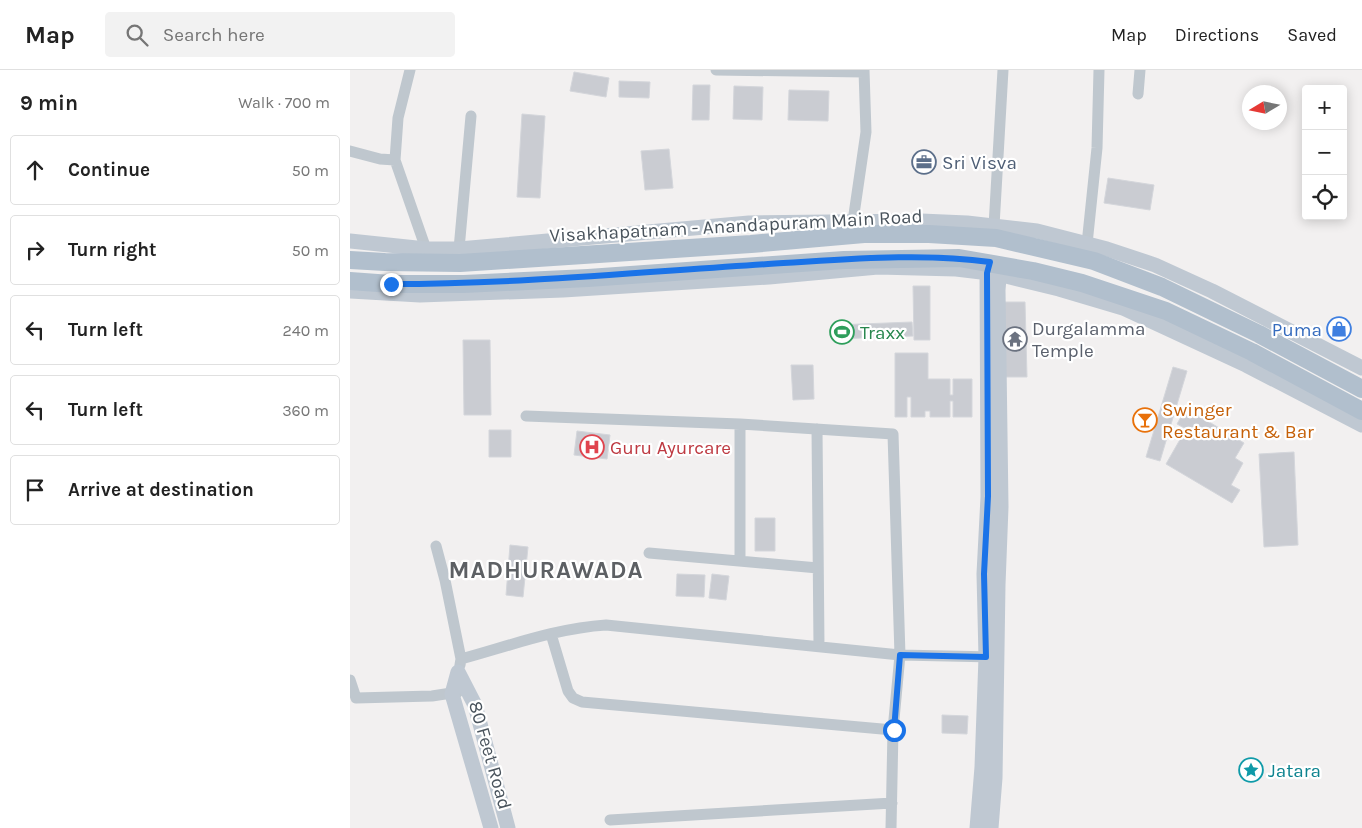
<!DOCTYPE html>
<html lang="en">
<head>
<meta charset="utf-8">
<style>
	:root { --surface:#fff; --page:#f2f2f2; --text:#222; --muted:#767676; --line:#e0e0e0 }
	body { margin:0; font-family:Karla,sans-serif; background:var(--page); color:var(--text) }
	.controls { position:absolute; right:15px; top:15px; display:grid; overflow:hidden; border-radius:5px; box-shadow:0 2px 12px #0003 }
	.controls button { width:45px; height:45px; display:grid; place-items:center; padding:0; border:0; border-bottom:1px solid var(--line); background:var(--surface); color:var(--text); font:25px sans-serif }
	.compass { position:absolute; left:892px; top:15px; width:45px; height:45px; border-radius:50%; background:var(--surface); box-shadow:0 2px 12px #0003; rotate:260deg }
	.stop { position:absolute; width:15px; height:15px; margin:-11px; border:4px solid #1a73e8; border-radius:50%; background:#fff }
	.stop.end { background:#1a73e8; border-color:#fff; box-shadow:0 1px 5px #0008 }
	.list { margin:0; padding:0; list-style:none }
	h2 { display:flex; justify-content:space-between; align-items:center; height:65px; margin:0; padding:0 20px; font-size:21px }
	h2 small { font-size:16px; font-weight:400; color:var(--muted) }
	.list li { display:grid; grid-template-columns:32px 1fr auto; gap:15px; align-items:center; box-sizing:border-box; height:70px; margin:0 10px 10px; padding:0 10px; border:1px solid var(--line); border-radius:5px }
	.list b { display:block; font-size:19px; white-space:nowrap }
	.list em { font-size:16px; font-style:normal; color:var(--muted) }
	.icon { flex:none; width:28px; height:28px; fill:none; stroke:currentColor; stroke-width:2; stroke-linecap:round; stroke-linejoin:round }
	.map { position:relative; flex:none; width:1012px; height:758px; overflow:hidden }
	header { display:flex; align-items:center; gap:30px; box-sizing:border-box; height:70px; padding:0 25px; background:var(--surface); border-bottom:1px solid var(--line) }
	header strong { font-size:24px }
	nav { display:flex; gap:28px; margin-inline-start:auto; font-size:18px }
	.search { width:350px; height:45px; background:var(--page); display:flex; align-items:center; gap:12px; box-sizing:border-box; padding:0 18px; border-radius:5px; color:var(--muted); font-size:19px }
	main { display:flex }
	aside { flex:1; background:var(--surface) }
	.map>svg:first-child { display:block }
	.building { fill:#caccd2; stroke:#d4d6db }
	.lines { fill:none; stroke-linecap:round; stroke-linejoin:round }
	.street { stroke:#bfc7ce; stroke-width:11 }
	.secondary { stroke:#bfc8d2; stroke-width:15 }
	.primary { stroke:#b1bfcd; stroke-width:18 }
	.route { stroke:#1a73e8; stroke-width:6 }
	.labels { text-anchor:middle; stroke-width:4.5; stroke-linejoin:round; paint-order:stroke }
	.service-label { font-size:19px; fill:#4e5e75; stroke:#fff; text-anchor:start }
	.street-label { font-size:19px; fill:#49535c; stroke:#fff }
	.worship-label { font-size:19px; fill:#5b616d; stroke:#fff; text-anchor:start }
	.shop-label { font-size:19px; fill:#366cbe; stroke:#fff; text-anchor:end }
	.leisure-label { font-size:19px; fill:#27864d; stroke:#fff; text-anchor:start }
	.food-label { font-size:19px; fill:#c56008; stroke:#fff; text-anchor:start }
	.health-label { font-size:19px; fill:#be3a42; stroke:#fff; text-anchor:start }
	.culture-label { font-size:19px; fill:#0d838f; stroke:#fff; text-anchor:start }
	.district-label { font-size:24px; font-weight:bold; letter-spacing:1px; fill:#5d6064; stroke:#fff }
</style>
</head>
<body>
<header>
<strong>Map</strong>
<div class="search"><svg class="icon" aria-label="search" viewBox="0 0 24 24"><circle cx="10" cy="10" r="6"/><path d="M15 15l6 6"/></svg>Search here</div>
<nav><a>Map</a><a>Directions</a><a>Saved</a></nav>
</header>
<main>
<aside>
<h2>9 min<small>Walk · 700 m</small></h2>
<ul class="list">
<li><svg class="icon" aria-label="ahead" viewBox="0 0 24 24"><path d="M12 20V5M6 11l6-6 6 6"/></svg><div><b>Continue</b></div><em>50 m</em></li>
<li><svg class="icon" aria-label="right" viewBox="0 0 24 24"><path d="M7 20v-9h11M14 6l5 5-5 5"/></svg><div><b>Turn right</b></div><em>50 m</em></li>
<li><svg class="icon" aria-label="left" viewBox="0 0 24 24"><path d="M17 20v-9H6M10 6l-5 5 5 5"/></svg><div><b>Turn left</b></div><em>240 m</em></li>
<li><svg class="icon" aria-label="left" viewBox="0 0 24 24"><path d="M17 20v-9H6M10 6l-5 5 5 5"/></svg><div><b>Turn left</b></div><em>360 m</em></li>
<li><svg class="icon" aria-label="arrive" viewBox="0 0 24 24"><path d="M6 21V4h12l-3 4 3 4H6"/></svg><div><b>Arrive at destination</b></div></li>
</ul>
</aside>
<div class="map">
<svg width="1012" height="758" viewBox="0 0 1012 758">
	<rect width="100%" height="100%" fill="#f2f0f0"/>
	<path class="building" d="M 224,2 L 259,8 L 256,27 L 220,21 Z
		M 269,11 L 300,12 L 299,28 L 269,27 Z
		M 343,15 L 360,15 L 359,50 L 342,50 Z
		M 384,16 L 413,17 L 412,50 L 383,49 Z
		M 439,20 L 479,21 L 478,51 L 438,50 Z
		M 172,44 L 195,46 L 190,128 L 167,127 Z
		M 319,79 L 323,118 L 295,120 L 291,81 Z
		M 758,108 L 804,115 L 800,140 L 754,133 Z
		M 563,216 L 580,216 L 580,270 L 564,270 Z
		M 652,232 L 675,232 L 677,307 L 654,307 Z
		M 562,252 L 563,266 L 486,269 L 486,255 Z
		M 113,270 L 140,270 L 141,345 L 114,345 Z
		M 545,283 L 578,283 L 578,309 L 600,309 L 600,325 L 603,325 L 603,309 L 622,309 L 622,347 L 603,347 L 603,331 L 600,331 L 600,347 L 580,347 L 580,341 L 575,341 L 575,347 L 561,347 L 561,327 L 557,327 L 557,347 L 545,347 Z
		M 441,295 L 463,295 L 464,329 L 443,330 Z
		M 823,297 L 837,301 L 810,391 L 796,387 Z
		M 836,338 L 894,373 L 885,388 L 893,393 L 881,415 L 890,420 L 882,433 L 816,394 L 836,359 L 827,354 Z
		M 139,360 L 161,360 L 161,387 L 139,387 Z
		M 227,361 L 260,365 L 257,389 L 224,385 Z
		M 944,382 L 948,475 L 914,477 L 909,384 Z
		M 405,448 L 425,448 L 425,481 L 405,481 Z
		M 160,475 L 178,477 L 173,527 L 156,525 Z
		M 327,504 L 355,505 L 354,527 L 326,526 Z
		M 362,504 L 379,506 L 376,530 L 359,528 Z
		M 592,645 L 618,646 L 617,664 L 592,663 Z"/>
	<g class="lines">
		<path class="street" d="M 60,0 L 48,48 L 45,90 L 76,179
			M 366,0 L 514,2
			M 788,24 L 790,0
			M 0,81 L 30,89 L 45,90
			M 503,151 L 516,62 L 514,0
			M 644,156 L 653,0
			M 737,174 L 747,78 L 749,0
			M 109,179 L 121,46
			M 467,359 L 469,576
			M 86,476 L 95,510 L 111,589 L 110,595
			M 299,483 L 468,498
			M 390,490 L 390,354
			M 201,564 L 218,621 L 223,628 L 232,632 L 543,660 L 550,585 L 644,587
			M 111,589 C 159,576 207,558 256,555 L 550,585 L 543,364 L 390,354 L 176,346
			M 0,610 L 6,628 L 82,626 L 108,622
			M 260,750 L 542,733
			M 541,758 L 543,660"/>
		<path class="secondary" d="M 0,171 L 76,179 L 109,179 L 399,153 L 571,151 L 617,153 L 687,161 L 757,179 L 805,195 L 862,221 L 1012,298
			M 0,221 L 70,225 L 213,220 L 419,207 L 528,197 L 606,199 L 648,204 L 709,219 L 773,238 L 896,295 L 1012,355
			M 141,758 L 102,624 L 108,602 L 125,635 L 158,758
			M 627,758 L 632,697 L 636,587 L 634,504 L 638,427 L 637,203 L 640,195
			M 641,758 L 645,708 L 648,515 L 651,437 L 648,220 L 650,196"/>
		<path class="primary" d="M 0,190 L 35,192 L 110,193 L 401,174 L 514,164 L 579,164 L 646,168 L 744,191 L 812,217 L 909,264 L 1012,319
			M 0,211 L 41,214 L 114,214 L 238,208 L 494,190 L 609,188 L 683,201 L 732,213 L 816,241 L 902,282 L 1012,341"/>
	</g>
	<g class="lines">
		<path class="route" d="M 41,214 C 167,214 292,202 418,194 C 490,190 569,182 640,192 L 637,203 L 638,426 L 634,504 L 636,587 L 550,585 L 544,660"/>
	</g>
	<defs>
		<g id="office-ring" transform="scale(1.25)"><circle r="9.5" fill="#fff" stroke="#5c6f8a" stroke-width="1.5"/><path d="M-6-3h4V-5.5h4V-3h4V5H-6ZM-1-4.5V-3h2v-1.5ZM-6 0V1H6V0Z" fill="#5c6f8a"/></g>
		<g id="shop-ring" transform="scale(1.25)"><circle r="9.5" fill="#fff" stroke="#3f7fe0" stroke-width="1.5"/><path d="M-5-2.5h2.3a2.7 3.5 0 0 1 5.4 0H5L5.5 6h-11ZM-1.5-2.5h3a1.5 2.3 0 0 0-3 0Z" fill="#3f7fe0"/></g>
		<g id="stadium-ring" transform="scale(1.25)"><circle r="9.5" fill="#fff" stroke="#2e9e5b" stroke-width="1.5"/><path d="M0-5a6.5 5 0 1 0 0 10a6.5 5 0 1 0 0-10ZM-3.5-1.8h7v3.6h-7Z" fill="#2e9e5b"/></g>
		<g id="temple-ring" transform="scale(1.25)"><circle r="9.5" fill="#fff" stroke="#6b7280" stroke-width="1.5"/><path d="M0-6L5-2H3V0L6.5 2.5H4V6H1.5V3h-3V6H-4V2.5H-6.5L-3 0V-2H-5Z" fill="#6b7280"/></g>
		<g id="bar-ring" transform="scale(1.25)"><circle r="9.5" fill="#fff" stroke="#e8710a" stroke-width="1.5"/><path d="M-6-5H6L.8 .8V4.5H3.5V6h-7V4.5H-.8V.8Z" fill="#e8710a"/></g>
		<g id="hospital-ring" transform="scale(1.25)"><circle r="9.5" fill="#fff" stroke="#e0444e" stroke-width="1.5"/><path d="M-5-5h3v3.5h4V-5h3V5h-3V1.5h-4V5h-3Z" fill="#e0444e"/></g>
		<g id="sight-ring" transform="scale(1.25)"><circle r="9.5" fill="#fff" stroke="#0f9aa8" stroke-width="1.5"/><path d="M0-6L1.8-2.2L6-1.7L2.9 1.2L3.7 5.4L0 3.3L-3.7 5.4L-2.9 1.2L-6-1.7L-1.8-2.2Z" fill="#0f9aa8"/></g>
	</defs>
	<g fill-rule="evenodd">
		<use href="#office-ring" x="574" y="92"/>
		<use href="#shop-ring" x="989" y="259"/>
		<use href="#stadium-ring" x="492" y="262"/>
		<use href="#temple-ring" x="665" y="269"/>
		<use href="#bar-ring" x="795" y="350"/>
		<use href="#hospital-ring" x="242" y="377"/>
		<use href="#sight-ring" x="901" y="700"/>
	</g>
	<g class="labels">
		<g class="service-label">
			<text x="592" y="99">Sri Visva</text>
		</g>
		<g class="street-label">
			<text transform="translate(386 155) rotate(-3)" y="7">Visakhapatnam - Anandapuram Main Road</text>
			<text transform="translate(141 685) rotate(74)" y="7">80 Feet Road</text>
		</g>
		<g class="worship-label">
			<text x="682" y="265">Durgalamma<tspan x="682" dy="22">Temple</tspan></text>
		</g>
		<g class="shop-label">
			<text x="972" y="266">Puma</text>
		</g>
		<g class="leisure-label">
			<text x="510" y="269">Traxx</text>
		</g>
		<g class="food-label">
			<text x="812" y="346">Swinger<tspan x="812" dy="22">Restaurant &amp; Bar</tspan></text>
		</g>
		<g class="health-label">
			<text x="260" y="384">Guru Ayurcare</text>
		</g>
		<g class="culture-label">
			<text x="918" y="707">Jatara</text>
		</g>
		<g class="district-label">
			<text x="196" y="508">MADHURAWADA</text>
		</g>
	</g>
</svg>
<div class="controls">
<button>+</button>
<button>−</button>
<button><svg class="icon" aria-label="locate" viewBox="0 0 24 24"><circle cx="12" cy="12" r="6"/><path d="M12 2v4M12 18v4M2 12h4M18 12h4"/></svg></button>
</div>
<svg class="compass" viewBox="-18 -18 36 36"><path d="M0-13l5 13h-10z" fill="#e53935"/><path d="M0 13l5-13h-10z" fill="#767676"/></svg>
<div class="stop" style="left:544px;top:660px"></div>
<div class="stop end" style="left:41px;top:214px"></div>
</div>
</main>
</body>
</html>
